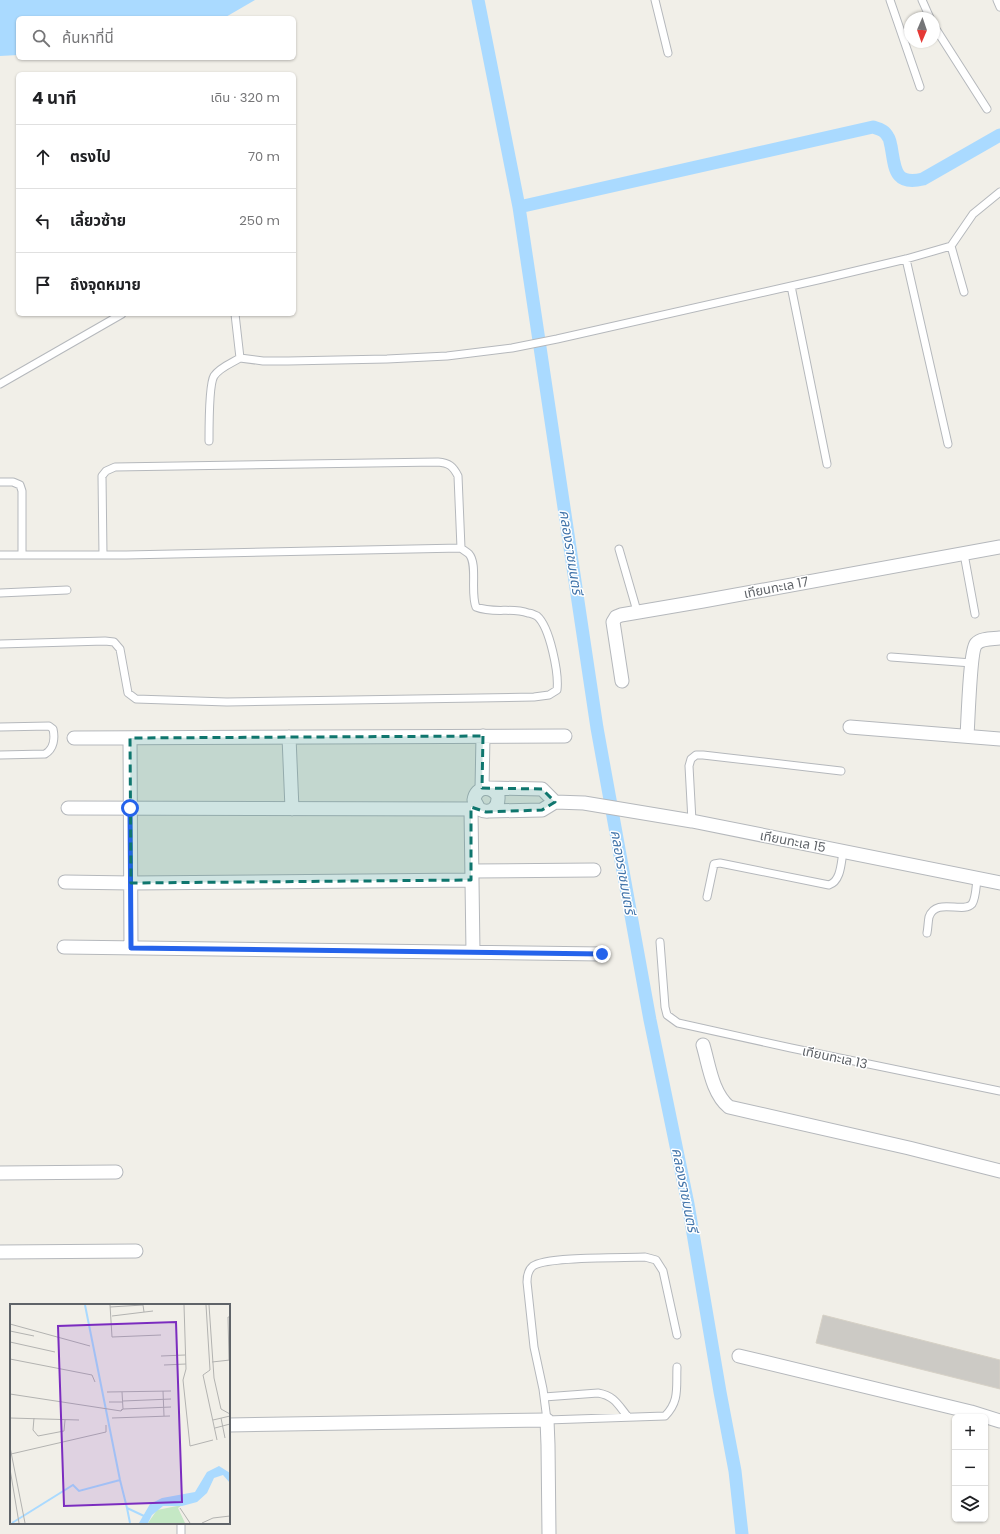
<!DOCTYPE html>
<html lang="th">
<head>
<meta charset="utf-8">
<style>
	:root { --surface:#fff; --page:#f2f2f2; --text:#202124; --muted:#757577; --line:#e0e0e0 }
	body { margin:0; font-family:Poppins,"Noto Sans Thai",sans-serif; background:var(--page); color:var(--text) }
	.controls { position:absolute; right:12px; bottom:12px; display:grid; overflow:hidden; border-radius:6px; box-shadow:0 1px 3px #0004 }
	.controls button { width:36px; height:36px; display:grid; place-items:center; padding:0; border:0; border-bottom:1px solid var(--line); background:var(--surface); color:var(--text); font:20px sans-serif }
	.compass { position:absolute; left:904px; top:12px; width:36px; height:36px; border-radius:50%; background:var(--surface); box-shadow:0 1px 3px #0004; rotate:182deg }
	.stop { position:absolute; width:12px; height:12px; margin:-9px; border:3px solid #2563eb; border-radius:50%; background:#fff }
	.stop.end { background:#2563eb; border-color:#fff; box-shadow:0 1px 4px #0008 }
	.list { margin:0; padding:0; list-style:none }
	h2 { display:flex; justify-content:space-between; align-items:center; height:52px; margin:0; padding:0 16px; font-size:17px }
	h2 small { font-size:13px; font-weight:400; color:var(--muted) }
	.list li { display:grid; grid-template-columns:26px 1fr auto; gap:12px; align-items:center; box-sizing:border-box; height:64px; padding:0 16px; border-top:1px solid var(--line) }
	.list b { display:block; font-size:15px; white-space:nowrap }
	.list em { font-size:13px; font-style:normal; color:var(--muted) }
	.icon { flex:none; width:22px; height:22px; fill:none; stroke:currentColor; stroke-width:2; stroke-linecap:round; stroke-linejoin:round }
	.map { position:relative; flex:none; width:1000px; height:1534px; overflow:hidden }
	.search { position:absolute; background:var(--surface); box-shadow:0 1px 3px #0004; left:16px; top:16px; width:280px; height:44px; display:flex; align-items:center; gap:10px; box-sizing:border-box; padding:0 14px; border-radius:6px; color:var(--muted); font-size:15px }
	.panel { position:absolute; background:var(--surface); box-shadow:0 1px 3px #0004; left:16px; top:72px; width:280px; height:244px; border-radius:6px }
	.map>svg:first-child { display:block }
	.water { fill:#aadaff }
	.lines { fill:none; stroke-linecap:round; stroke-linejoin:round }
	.canal { stroke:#aadaff; stroke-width:13 }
	.building { fill:#cccac5; stroke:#d6d1c6 }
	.service-casing { stroke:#b5b8bc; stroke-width:9 }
	.minor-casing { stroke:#b5b8bc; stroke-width:15 }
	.service { stroke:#fff; stroke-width:7 }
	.minor { stroke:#fff; stroke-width:13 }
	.route { stroke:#2563eb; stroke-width:5 }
	.marked { fill:#0f766e; fill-opacity:0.2; stroke:#0f766e; stroke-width:3; stroke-dasharray:8 5; stroke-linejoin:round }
	.labels { text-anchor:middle; stroke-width:3; stroke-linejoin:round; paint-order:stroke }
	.street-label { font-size:13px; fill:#5f6368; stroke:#fff }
	.water-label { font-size:14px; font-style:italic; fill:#4174aa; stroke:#fff }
	.inset-river { fill:none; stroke:#aadaff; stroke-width:2 }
	.inset-road { fill:none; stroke:#b3b3b1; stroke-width:1 }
	.view { fill:#7b2cbf; fill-opacity:0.15; stroke:#7b2cbf; stroke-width:2 }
	.inset-edge { fill:none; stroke:#5f6368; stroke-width:2 }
</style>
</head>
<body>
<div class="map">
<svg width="1000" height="1534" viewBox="0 0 1000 1534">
	<rect width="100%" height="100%" fill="#f1efe8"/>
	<path class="water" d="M 0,0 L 255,0 L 224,18 L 18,18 L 18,55 L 0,56 Z"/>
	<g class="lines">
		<path class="canal" d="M 478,0 L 519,207 L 873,127 C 879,129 885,130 888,137 C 890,139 890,143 891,146 C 895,168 894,186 923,179 L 1000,135
			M 519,207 L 597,728 L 650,1020 L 688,1204 L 720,1392 L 735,1471 L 742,1534"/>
	</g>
	<path class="building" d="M 823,1315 L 1000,1360 L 1000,1389 L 816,1343 Z"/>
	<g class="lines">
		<g class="service-casing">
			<path id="service" d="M 655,0 L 668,53
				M 890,0 L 920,87
				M 922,0 L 930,18
				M 997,0 L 1000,7
				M 934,26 L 987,109
				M 951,246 L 964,292
				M 906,259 L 948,444
				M 791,286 L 827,464
				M 235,314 L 240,358 L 263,361 L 288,361 L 387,359 L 447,356 L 512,348 L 557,339 L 822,279 L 906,259 L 951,246 L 973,214 L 1000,192
				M 0,384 L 122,314
				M 209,441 C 209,429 209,384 214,376 C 220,367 232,363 240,358
				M 0,482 L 13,482 L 20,485 L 22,491 L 22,554
				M 619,549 L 637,611
				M 964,554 L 975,614
				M 0,555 L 126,555 L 461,548 L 458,476 C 453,466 449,463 438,462 L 115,467 L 106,471 L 102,476 L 103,555
				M 0,593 L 67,590
				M 0,644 L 105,641 L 114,642 L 120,649 L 128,693 L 136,699 L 227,702 L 534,697 L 549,695 L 557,690 C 559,674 550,627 537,616 C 535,615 531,613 528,613 C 512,607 493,614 476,607 C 470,593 478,564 469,554 C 467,552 463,550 461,548
				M 891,657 L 972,663
				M 0,727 L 49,726 L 53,729 C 55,738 54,749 45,754 L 0,755
				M 692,821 L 689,766 L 691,759 L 696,755 L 703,755 L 841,771
				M 707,897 L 714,864 L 720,863 L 829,885 C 841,881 841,863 843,852
				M 927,933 C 928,928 928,922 929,917 C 936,897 963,914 972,904 C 976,898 976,886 977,879
				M 660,942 L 665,1007 L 667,1015 L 678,1023 L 791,1048 L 1000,1091
				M 677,1367 C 676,1387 680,1401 665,1416 L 547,1420 L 543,1389 L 534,1347 L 527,1282 C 527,1275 528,1270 533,1266 C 546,1256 625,1258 645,1257 L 656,1260 L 663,1271 L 677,1335
				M 544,1397 L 598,1393 C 615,1396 618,1405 628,1417
				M 181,1534 L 181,1523"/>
		</g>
		<g class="minor-casing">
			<path id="minor" d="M 622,681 L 613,622 L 616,617 L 621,615 L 703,601 L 1000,547
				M 850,727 L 1000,739
				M 967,736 C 968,722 970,651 976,644 C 981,638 993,639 1000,638
				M 289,737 L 292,809
				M 74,738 L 565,736
				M 130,738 L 131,948
				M 489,788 L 542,789 L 555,802
				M 482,789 L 483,736
				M 68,808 L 479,809 C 490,815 499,808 498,796 C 491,785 476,786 474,800 L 479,809
				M 471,810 L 473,952
				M 488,811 L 542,810 L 555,802 L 584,803 L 692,821 L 1000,883
				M 472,871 L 594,870
				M 65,882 L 131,883 L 471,880
				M 64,947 L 602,954
				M 703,1045 C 709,1065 712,1093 729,1107 L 909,1148 L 1000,1171
				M 0,1173 L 116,1172
				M 0,1252 L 136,1251
				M 739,1356 L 971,1412 L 1000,1421
				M 229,1425 L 547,1420 L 548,1445 L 549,1534"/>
		</g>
		<use href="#service" class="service"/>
		<use href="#minor" class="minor"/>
	</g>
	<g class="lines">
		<path class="route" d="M 130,808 L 131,948 L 602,954"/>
	</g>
	<path class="marked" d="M 483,736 L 482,788 L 542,789 L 555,802 L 542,810 L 486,812 L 471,807 L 471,880 L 131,883 L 130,738 Z"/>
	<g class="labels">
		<g class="street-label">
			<text transform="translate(776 587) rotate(-11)" y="5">เทียนทะเล 17</text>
			<text transform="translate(793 841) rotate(11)" y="5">เทียนทะเล 15</text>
			<text transform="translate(835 1057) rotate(12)" y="5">เทียนทะเล 13</text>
		</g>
		<g class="water-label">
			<text transform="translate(571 552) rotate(81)" y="5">คลองราชมนตรี</text>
			<text transform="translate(623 872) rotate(80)" y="5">คลองราชมนตรี</text>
			<text transform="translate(685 1190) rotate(79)" y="5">คลองราชมนตรี</text>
		</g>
	</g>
	<g transform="translate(10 1304)">
		<rect width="220" height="220" fill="#f1efe8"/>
		<path d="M 172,201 L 168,204 L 175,219 L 138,219 L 147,206 Z" fill="#c5e8c5"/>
		<path d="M 209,162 L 220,169 L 220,179 L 213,171 L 204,174 L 197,189 L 187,198 L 172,202 L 153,202 L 142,211 L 138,219 L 129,219 L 140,200 L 152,194 L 185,188 L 197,168 Z" fill="#aadaff"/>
		<path class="inset-river" d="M 75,1 L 110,176M 117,204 L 120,219M 2,219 L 63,181 L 69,187 L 110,176 L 117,204 L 134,212"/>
		<path class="inset-road" d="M 100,1 L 102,33 L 151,31M 174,1 L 176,65 L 173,76 L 180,142 L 203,136M 196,1 L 200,66 L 193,71 L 207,136M 199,1 L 204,74 L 211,105 L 220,110M 100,3 L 133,1 L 134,8M 102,12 L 143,7M 0,20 L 80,42M 0,27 L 24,32M 0,38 L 45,48M 151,52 L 175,51M 0,55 L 82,71 L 85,78M 219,56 L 218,13 L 220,13M 202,58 L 220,56M 154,61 L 176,60M 153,87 L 154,112M 97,88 L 161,87M 112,88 L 113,105M 0,90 L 111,107M 113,97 L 161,95M 99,98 L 113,98M 112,105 L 111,107 L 113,105 L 161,103M 0,114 L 69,116M 24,114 L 23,126 L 28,132 L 54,127 L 55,116M 102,114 L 160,112M 211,114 L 215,134M 203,116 L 220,112M 205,124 L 220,120M 0,143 L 15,219M 1,150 L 96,128 L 96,121M 0,165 L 9,219M 170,204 L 180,219M 192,219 L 203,214 L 220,212"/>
		<path class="view" d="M 166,18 L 172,198 L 54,202 L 48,22 Z"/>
		<rect width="220" height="220" class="inset-edge"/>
	</g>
</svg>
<div class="controls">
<button>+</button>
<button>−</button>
<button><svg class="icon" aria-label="layers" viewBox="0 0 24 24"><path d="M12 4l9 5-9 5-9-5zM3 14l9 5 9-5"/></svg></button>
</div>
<svg class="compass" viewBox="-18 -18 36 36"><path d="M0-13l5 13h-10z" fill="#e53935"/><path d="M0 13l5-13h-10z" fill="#757577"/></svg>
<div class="stop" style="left:130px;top:808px"></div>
<div class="stop end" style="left:602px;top:954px"></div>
<div class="search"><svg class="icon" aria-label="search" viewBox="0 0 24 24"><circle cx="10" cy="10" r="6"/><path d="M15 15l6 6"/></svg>ค้นหาที่นี่</div>
<section class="panel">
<h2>4 นาที<small>เดิน · 320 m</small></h2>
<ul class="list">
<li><svg class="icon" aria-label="ahead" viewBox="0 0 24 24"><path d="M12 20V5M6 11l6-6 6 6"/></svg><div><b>ตรงไป</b></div><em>70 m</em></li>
<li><svg class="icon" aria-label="left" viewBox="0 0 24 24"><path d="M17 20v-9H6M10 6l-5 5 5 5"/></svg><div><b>เลี้ยวซ้าย</b></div><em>250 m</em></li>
<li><svg class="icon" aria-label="arrive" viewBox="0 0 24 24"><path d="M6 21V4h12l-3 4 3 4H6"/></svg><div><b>ถึงจุดหมาย</b></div></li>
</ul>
</section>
</div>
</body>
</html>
